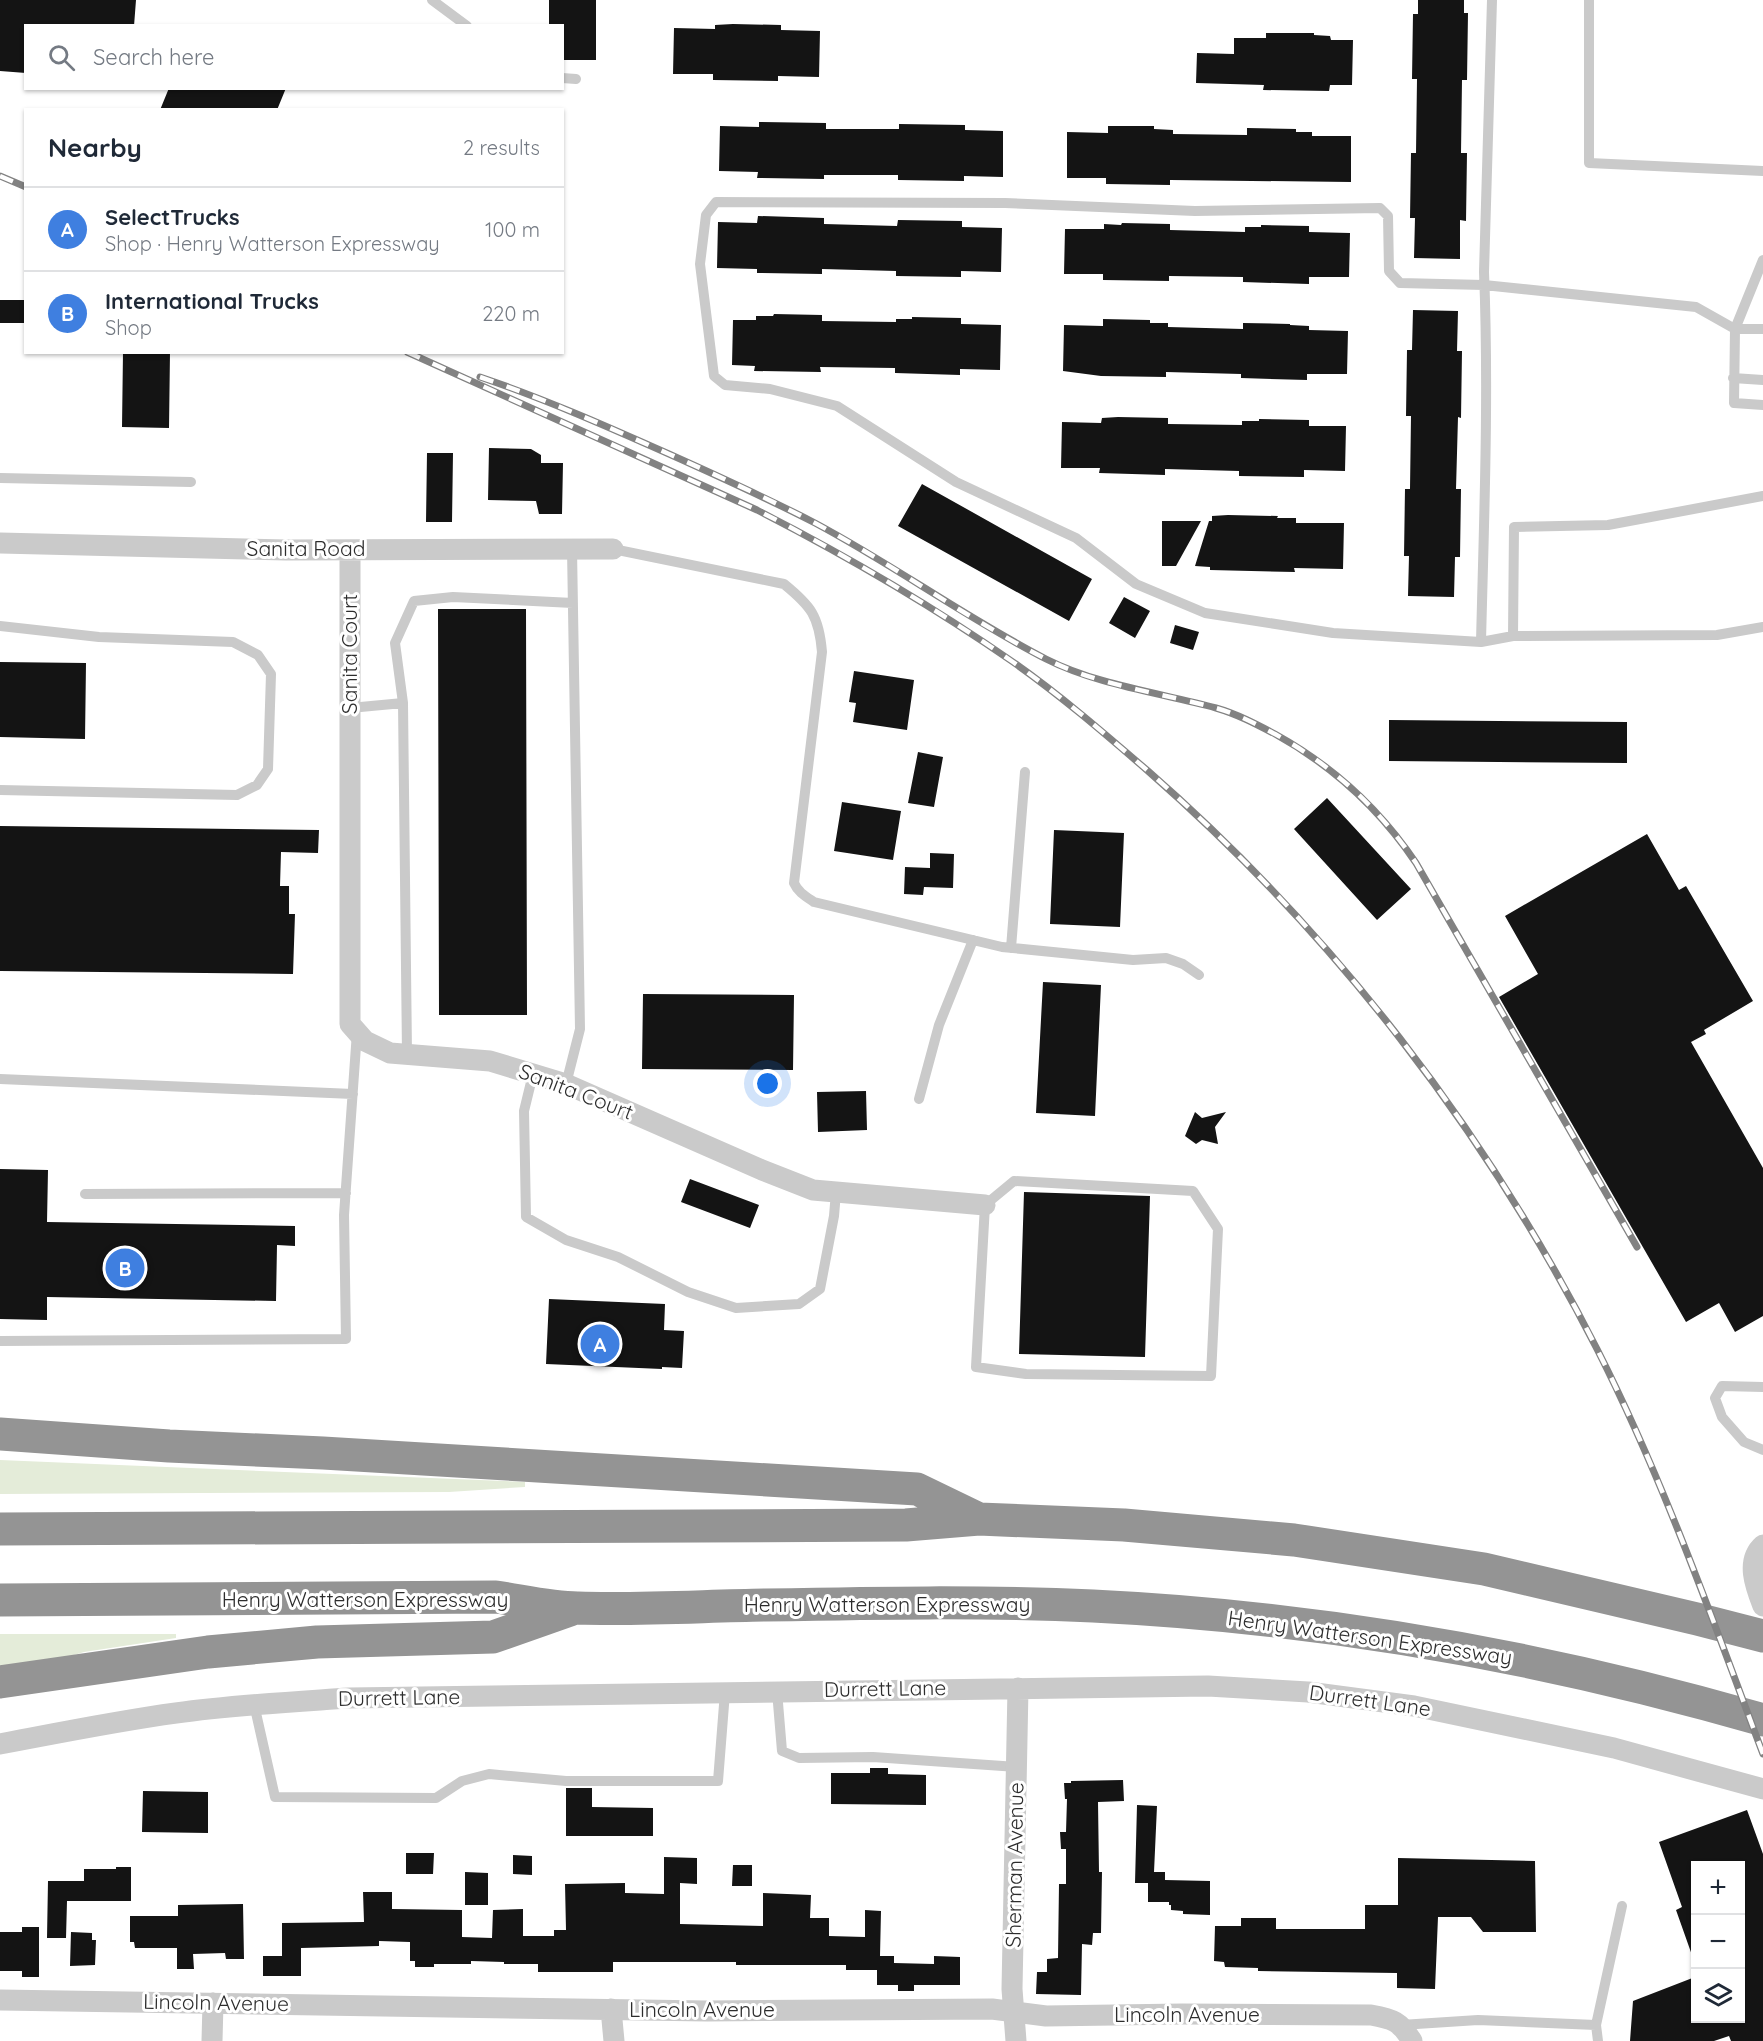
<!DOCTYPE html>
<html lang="en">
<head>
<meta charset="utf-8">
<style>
	:root { --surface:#fff; --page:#f2f2f3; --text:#1f2937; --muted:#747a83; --line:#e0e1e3; --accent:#f0233d }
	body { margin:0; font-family:Quicksand,sans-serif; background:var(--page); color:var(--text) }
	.controls { position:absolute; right:18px; bottom:18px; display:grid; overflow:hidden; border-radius:0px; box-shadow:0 2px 4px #0004 }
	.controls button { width:54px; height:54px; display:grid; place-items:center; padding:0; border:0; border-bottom:2px solid var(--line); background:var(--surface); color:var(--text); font:30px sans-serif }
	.you { position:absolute; left:768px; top:1084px; width:21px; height:21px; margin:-15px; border:4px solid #fff; border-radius:50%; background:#1a73e8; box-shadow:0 0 0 9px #1a73e833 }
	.badge { display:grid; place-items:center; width:39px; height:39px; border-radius:50%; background:var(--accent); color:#fff; font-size:20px; font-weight:700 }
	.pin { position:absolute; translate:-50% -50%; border:3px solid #fff; box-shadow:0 2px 6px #0006 }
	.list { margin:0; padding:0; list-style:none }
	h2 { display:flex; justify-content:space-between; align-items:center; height:78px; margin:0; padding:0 24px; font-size:26px }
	h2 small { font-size:20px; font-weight:400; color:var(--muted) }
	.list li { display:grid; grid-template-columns:39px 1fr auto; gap:18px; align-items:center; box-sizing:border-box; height:84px; padding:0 24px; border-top:2px solid var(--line) }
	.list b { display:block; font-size:22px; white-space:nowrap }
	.list p { margin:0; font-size:20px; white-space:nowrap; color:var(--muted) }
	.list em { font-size:20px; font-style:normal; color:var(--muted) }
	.icon { flex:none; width:33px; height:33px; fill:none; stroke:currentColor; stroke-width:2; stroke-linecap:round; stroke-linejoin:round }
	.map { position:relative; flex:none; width:1763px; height:2041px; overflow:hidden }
	.search { position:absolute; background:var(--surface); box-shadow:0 2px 4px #0004; left:24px; top:24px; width:540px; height:66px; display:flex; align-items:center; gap:15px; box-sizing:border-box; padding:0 21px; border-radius:0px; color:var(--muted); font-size:22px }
	.panel { position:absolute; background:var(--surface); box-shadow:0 2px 4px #0004; left:24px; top:108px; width:540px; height:246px; border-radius:0px }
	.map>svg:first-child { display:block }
	.green { fill:#e4ecd9 }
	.building { fill:#141414 }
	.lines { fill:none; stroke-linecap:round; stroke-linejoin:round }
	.lane { stroke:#cacaca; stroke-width:10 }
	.street { stroke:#cacaca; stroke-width:21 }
	.highway { stroke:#949494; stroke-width:33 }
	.rail-casing { stroke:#828282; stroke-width:7 }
	.rail { stroke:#fff; stroke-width:4.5; stroke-dasharray:14; stroke-linecap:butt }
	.labels { text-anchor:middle; stroke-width:6; stroke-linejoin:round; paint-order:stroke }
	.street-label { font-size:21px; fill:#2d2d2d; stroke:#fff }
</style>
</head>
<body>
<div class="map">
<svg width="1763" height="2041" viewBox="0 0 1763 2041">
	<rect width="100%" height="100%" fill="#fff"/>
	<path class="green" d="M 0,1460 L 525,1482 L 525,1487 L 449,1492 L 0,1494 Z
		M 0,1634 L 176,1634 L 176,1638 L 84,1652 L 61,1659 L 0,1669 Z"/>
	<path class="building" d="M 0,0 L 136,0 L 134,26 L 26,26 L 26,73 L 0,71 Z
		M 549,0 L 596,0 L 596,60 L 562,60 L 562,26 L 549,26 Z
		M 1418,0 L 1464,0 L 1464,13 L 1468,13 L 1467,80 L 1462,80 L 1461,153 L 1467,153 L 1466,221 L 1460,220 L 1460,259 L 1414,258 L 1415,218 L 1410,218 L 1411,153 L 1416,153 L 1417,79 L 1412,79 L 1413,14 L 1418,14 Z
		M 733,24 L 781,25 L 781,30 L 820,31 L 819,77 L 778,76 L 778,81 L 713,80 L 713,74 L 673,74 L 674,28 L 715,29 L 715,25 Z
		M 1266,33 L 1314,33 L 1314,35 L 1330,36 L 1331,40 L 1353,40 L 1352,85 L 1330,85 L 1329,91 L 1263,90 L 1264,85 L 1196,83 L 1197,53 L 1234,54 L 1234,38 L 1266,38 Z
		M 169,88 L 286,88 L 277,110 L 160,110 Z
		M 759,122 L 826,123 L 826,129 L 899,129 L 899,124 L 965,125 L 965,130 L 1003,131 L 1003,177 L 964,176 L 964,181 L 898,180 L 898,175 L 824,175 L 824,179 L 757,178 L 758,172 L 719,171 L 720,126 L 759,127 Z
		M 1108,126 L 1154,126 L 1154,129 L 1173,130 L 1173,134 L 1247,135 L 1247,128 L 1296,129 L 1296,132 L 1312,132 L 1312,136 L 1351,136 L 1351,182 L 1170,180 L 1170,185 L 1106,184 L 1106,178 L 1067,178 L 1067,132 L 1108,133 Z
		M 758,216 L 824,218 L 824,224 L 897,226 L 898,220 L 962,221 L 962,227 L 1002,228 L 1001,272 L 961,271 L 961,277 L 896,276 L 896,271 L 822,269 L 822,274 L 757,273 L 757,269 L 717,268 L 718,222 L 757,223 Z
		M 1122,223 L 1170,224 L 1170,230 L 1245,232 L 1245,227 L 1261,227 L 1261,225 L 1309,226 L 1309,232 L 1350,233 L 1349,277 L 1309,277 L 1309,284 L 1243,282 L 1243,277 L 1169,276 L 1169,281 L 1103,280 L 1103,274 L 1064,274 L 1065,229 L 1104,229 L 1104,224 L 1121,225 Z
		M 0,300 L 26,300 L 26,323 L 0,323 Z
		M 1413,310 L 1458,311 L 1457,351 L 1462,351 L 1461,418 L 1458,417 L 1456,489 L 1461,489 L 1460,557 L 1455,557 L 1454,597 L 1408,596 L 1409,556 L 1404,556 L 1405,489 L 1410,489 L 1411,416 L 1406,416 L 1407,350 L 1412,350 Z
		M 774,314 L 822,315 L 822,321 L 896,322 L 896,319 L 912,319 L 912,317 L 961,318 L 961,324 L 1001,325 L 1000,370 L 960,369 L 960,375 L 895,373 L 895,368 L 820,367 L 821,372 L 754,371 L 755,366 L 732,365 L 733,320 L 756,320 L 756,316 L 773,316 Z
		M 1103,319 L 1150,320 L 1150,323 L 1168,323 L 1168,327 L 1243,329 L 1243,323 L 1290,324 L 1290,325 L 1309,326 L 1309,330 L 1348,331 L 1347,374 L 1307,374 L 1307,380 L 1241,378 L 1241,374 L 1166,372 L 1166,377 L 1101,376 L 1063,371 L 1064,325 L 1103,326 Z
		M 123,352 L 170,352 L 169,428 L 122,427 Z
		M 1118,417 L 1168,418 L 1168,424 L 1242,425 L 1242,421 L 1259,421 L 1259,419 L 1309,420 L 1309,426 L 1346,426 L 1345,471 L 1304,470 L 1304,477 L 1239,476 L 1239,471 L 1165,469 L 1165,475 L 1099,473 L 1100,468 L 1061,468 L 1062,422 L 1101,423 L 1102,418 Z
		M 489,448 L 531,449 L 541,455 L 541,463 L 563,463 L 562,514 L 539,514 L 536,501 L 488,500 Z
		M 427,453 L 453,453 L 452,522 L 426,522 Z
		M 922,484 L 1092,579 L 1069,621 L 898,526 Z
		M 1228,515 L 1278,516 L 1277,518 L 1296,518 L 1296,523 L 1344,523 L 1343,569 L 1294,568 L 1295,572 L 1210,570 L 1210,567 L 1195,566 L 1209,521 L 1212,521 L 1212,516 Z
		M 1162,521 L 1201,521 L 1176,566 L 1162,566 Z
		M 1124,597 L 1150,611 L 1135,638 L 1109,623 Z
		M 438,609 L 526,609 L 527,1015 L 439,1015 Z
		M 1175,625 L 1199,632 L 1193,650 L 1170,643 Z
		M 0,662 L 86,663 L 85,739 L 0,737 Z
		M 854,671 L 914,680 L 907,730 L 853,722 L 856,703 L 849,702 Z
		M 1389,720 L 1627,722 L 1627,763 L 1389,761 Z
		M 918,752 L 943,757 L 934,807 L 908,803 Z
		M 1327,798 L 1411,889 L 1377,920 L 1294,829 Z
		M 842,802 L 901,811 L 893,860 L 834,851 Z
		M 0,826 L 319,830 L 318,853 L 281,852 L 280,886 L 289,886 L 289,914 L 295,914 L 293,974 L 0,971 Z
		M 1054,830 L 1124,833 L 1120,927 L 1050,924 Z
		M 1647,834 L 1679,890 L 1686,886 L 1753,1001 L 1704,1030 L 1706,1034 L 1691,1042 L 1763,1168 L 1763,1316 L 1735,1332 L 1719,1303 L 1686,1322 L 1499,997 L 1538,974 L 1505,916 Z
		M 930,853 L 954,854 L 953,888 L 924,887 L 923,895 L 904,894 L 905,867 L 930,868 Z
		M 1043,982 L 1101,985 L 1095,1116 L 1036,1113 Z
		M 643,994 L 794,995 L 793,1070 L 642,1069 Z
		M 866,1091 L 867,1130 L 818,1132 L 817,1092 Z
		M 1195,1112 L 1202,1118 L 1226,1112 L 1215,1127 L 1218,1144 L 1202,1140 L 1196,1144 L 1185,1136 Z
		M 0,1169 L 48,1170 L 47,1222 L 295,1226 L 295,1246 L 277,1245 L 276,1301 L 47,1297 L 47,1320 L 0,1319 Z
		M 690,1179 L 759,1205 L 750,1228 L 681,1202 Z
		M 1024,1192 L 1150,1196 L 1145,1357 L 1019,1354 Z
		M 549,1299 L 665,1304 L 664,1330 L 684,1331 L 682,1368 L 662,1367 L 662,1369 L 546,1364 Z
		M 870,1768 L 888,1768 L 888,1774 L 926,1775 L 926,1805 L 831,1804 L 831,1773 L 870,1773 Z
		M 1123,1780 L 1124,1801 L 1098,1802 L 1099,1872 L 1102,1872 L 1101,1933 L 1093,1933 L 1092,1945 L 1082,1944 L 1081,1995 L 1036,1994 L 1037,1972 L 1047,1972 L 1047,1959 L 1058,1958 L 1059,1884 L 1066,1884 L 1066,1849 L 1061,1849 L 1060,1832 L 1066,1832 L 1067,1799 L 1065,1799 L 1064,1783 L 1071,1783 L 1071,1781 Z
		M 566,1788 L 592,1788 L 592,1807 L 653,1808 L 653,1836 L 566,1836 Z
		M 143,1791 L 208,1792 L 208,1833 L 142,1832 Z
		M 1137,1805 L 1157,1806 L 1154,1872 L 1165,1872 L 1165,1880 L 1210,1881 L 1210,1915 L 1183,1914 L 1183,1911 L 1171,1910 L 1171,1905 L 1169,1905 L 1169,1902 L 1148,1902 L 1148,1883 L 1135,1883 Z
		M 1747,1810 L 1763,1854 L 1763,2041 L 1731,2041 L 1729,2036 L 1714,2041 L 1630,2041 L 1633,2001 L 1695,1977 L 1695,2019 L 1740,2019 L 1740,1866 L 1695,1866 L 1695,1958 L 1693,1958 L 1676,1910 L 1682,1907 L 1659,1842 Z
		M 406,1853 L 434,1853 L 433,1874 L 406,1874 Z
		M 513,1855 L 532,1856 L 532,1875 L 513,1874 Z
		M 664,1857 L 697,1858 L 697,1884 L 680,1883 L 680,1924 L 763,1926 L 763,1893 L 811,1895 L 810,1918 L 829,1918 L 829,1936 L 865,1937 L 865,1910 L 881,1911 L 880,1956 L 894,1956 L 894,1963 L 934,1964 L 934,1956 L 960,1957 L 960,1985 L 914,1985 L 914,1991 L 898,1991 L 898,1985 L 877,1985 L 877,1970 L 846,1970 L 846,1965 L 736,1965 L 736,1962 L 613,1962 L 613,1972 L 538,1972 L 538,1964 L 504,1964 L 504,1962 L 471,1961 L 471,1964 L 434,1964 L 434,1967 L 415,1967 L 415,1961 L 410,1961 L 410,1942 L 379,1941 L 379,1946 L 301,1948 L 301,1976 L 263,1976 L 263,1956 L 282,1956 L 282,1923 L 364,1922 L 363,1892 L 392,1892 L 392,1909 L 462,1910 L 462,1937 L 492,1938 L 493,1910 L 523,1909 L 523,1936 L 554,1936 L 554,1930 L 566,1930 L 565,1884 L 625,1883 L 625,1893 L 664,1894 Z
		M 1398,1858 L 1535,1861 L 1536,1932 L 1483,1932 L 1471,1917 L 1438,1917 L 1435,1989 L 1397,1988 L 1397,1973 L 1258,1971 L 1258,1968 L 1225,1967 L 1224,1962 L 1214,1961 L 1215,1926 L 1241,1926 L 1241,1918 L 1276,1918 L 1276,1929 L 1365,1929 L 1365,1905 L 1398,1905 Z
		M 733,1865 L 752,1865 L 752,1886 L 732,1886 Z
		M 116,1867 L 131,1867 L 131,1901 L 67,1901 L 66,1938 L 47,1938 L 48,1881 L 84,1881 L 84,1869 L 116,1869 Z
		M 465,1872 L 488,1873 L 488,1905 L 465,1905 Z
		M 243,1904 L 244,1959 L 226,1959 L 225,1953 L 193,1954 L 194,1969 L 177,1969 L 177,1948 L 135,1948 L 134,1942 L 130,1942 L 130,1916 L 178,1916 L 178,1905 Z
		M 22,1927 L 39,1927 L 39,1977 L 22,1977 L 22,1971 L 0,1971 L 0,1932 L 22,1932 Z
		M 71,1932 L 92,1933 L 92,1940 L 96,1940 L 95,1965 L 70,1966 Z"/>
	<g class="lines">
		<path class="lane" d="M 432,0 L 467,26
			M 1492,0 L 1484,272 C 1489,395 1484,519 1481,642 L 1333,633 L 1205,613 L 1136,584 L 1076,538 L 956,482 L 837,406 L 770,389 L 725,385 L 714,376 L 700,264 L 706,215 L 716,202 L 1005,203 L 1195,211 L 1380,208 L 1388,216 L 1389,271 L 1400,283 L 1484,285 L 1696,307 L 1735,329 L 1763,260
			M 1589,0 L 1589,163 L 1763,171
			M 562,78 L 576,79
			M 1763,329 L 1735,329 L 1734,403 L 1763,405
			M 1733,378 L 1763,380
			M 0,478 L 191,482
			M 1763,496 L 1608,525 L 1514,527 L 1513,636 L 1717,635 L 1763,627
			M 613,549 L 784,584 C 811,606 819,616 822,652 L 794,883 C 798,892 805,896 814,902 L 1002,947 L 1133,960 L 1166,958 L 1183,964 L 1199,975
			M 0,626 L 99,637 L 233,642 L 258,655 L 271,674 L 268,769 L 257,785 L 237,795 L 0,790
			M 1481,642 L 1513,636
			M 403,703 L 407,1054
			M 350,708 L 403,703 L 395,643 L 414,601 L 453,597 L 573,603
			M 1011,948 L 1025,772
			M 533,1074 L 524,1111 L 526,1217 L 566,1240 L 618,1257 L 688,1292 L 736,1308 L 799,1304 L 820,1289 L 834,1216 L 836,1192
			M 0,1079 L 353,1094
			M 566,1084 L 580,1029 L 572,549
			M 919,1099 L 939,1025 L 973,940
			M 1014,1181 L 1193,1191 L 1218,1229 L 1211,1376 L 1026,1374 L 976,1367 L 985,1205 Z
			M 85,1194 L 346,1193
			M 0,1341 L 346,1339 L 344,1215 L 357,1032
			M 1763,1387 L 1722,1386 L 1715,1398 L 1722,1417 L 1744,1442 L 1763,1450
			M 777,1691 L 782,1751 L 799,1758 L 873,1757 L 1017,1767
			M 254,1704 L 275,1797 L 436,1798 L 462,1781 L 489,1774 L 566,1781 L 718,1781 L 725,1692
			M 1401,2025 L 1478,2020 L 1596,2025
			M 1598,2041 L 1596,2025 L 1622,1906"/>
		<path class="street" d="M 0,543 L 286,550 L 613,549
			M 350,550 L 350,1024 L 365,1041 L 390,1053 L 490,1061 L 566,1084 L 762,1170 L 813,1190 L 985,1205
			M 1763,1545 C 1745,1561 1756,1588 1763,1606
			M 0,1744 C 58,1733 117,1721 176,1713 C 233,1705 291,1702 349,1698 L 1208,1686 L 1308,1692 L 1414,1706 L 1614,1748 L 1763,1789
			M 0,2000 L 707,2011 L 992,2009 L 1046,2016 L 1182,2014 L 1371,2015 C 1393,2019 1400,2021 1412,2041
			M 611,2009 L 614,2041
			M 212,2041 L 213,2003
			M 1016,2041 L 1012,1989 L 1018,1688"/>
		<path class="highway" d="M 0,1434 L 169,1446 L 323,1453 L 917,1489 L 977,1518
			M 0,1529 L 906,1525 L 979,1519 L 1124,1525 L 1294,1540 L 1484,1569 L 1697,1619 L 1763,1636
			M 0,1600 L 496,1597 C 523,1601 551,1608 578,1608 C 640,1610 703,1606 765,1605 C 874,1603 984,1601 1093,1606 C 1319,1617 1546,1657 1763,1720
			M 0,1682 L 208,1652 L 317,1642 L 493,1637 L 570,1610"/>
		<g class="rail-casing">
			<path id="rail" d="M 0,176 L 26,187
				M 407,352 L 757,510 C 845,555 931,605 1013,662 C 1060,695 1104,733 1148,771 C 1333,933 1485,1129 1597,1349 C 1663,1479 1712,1618 1763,1754
				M 480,377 C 545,399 606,426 669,454 C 718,476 767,498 815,523 C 894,565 966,618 1046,659 C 1097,685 1161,693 1216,708 C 1237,714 1256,724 1275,734 C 1333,766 1379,808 1416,863 L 1637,1247"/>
		</g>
		<use href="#rail" class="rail"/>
	</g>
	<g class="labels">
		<g class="street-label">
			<text x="306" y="556">Sanita Road</text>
			<text transform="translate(350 654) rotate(-90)" y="7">Sanita Court</text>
			<text transform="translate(576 1092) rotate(21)" y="7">Sanita Court</text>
			<text x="365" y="1607">Henry Watterson Expressway</text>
			<text x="887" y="1612">Henry Watterson Expressway</text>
			<text transform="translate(1370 1638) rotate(8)" y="7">Henry Watterson Expressway</text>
			<text transform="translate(885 1689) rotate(-1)" y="7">Durrett Lane</text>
			<text transform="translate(399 1698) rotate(-1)" y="7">Durrett Lane</text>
			<text transform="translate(1370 1701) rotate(8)" y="7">Durrett Lane</text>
			<text transform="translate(1015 1865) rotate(-89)" y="7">Sherman Avenue</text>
			<text transform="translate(216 2003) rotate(1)" y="7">Lincoln Avenue</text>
			<text x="702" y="2017">Lincoln Avenue</text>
			<text x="1187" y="2022">Lincoln Avenue</text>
		</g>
	</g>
</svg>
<div class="controls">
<button>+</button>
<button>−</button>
<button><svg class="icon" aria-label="layers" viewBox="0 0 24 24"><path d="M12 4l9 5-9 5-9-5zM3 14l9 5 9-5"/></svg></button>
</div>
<div class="you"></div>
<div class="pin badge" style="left:600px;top:1344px;background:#3f7fe0">A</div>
<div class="pin badge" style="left:125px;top:1268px;background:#3f7fe0">B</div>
<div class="search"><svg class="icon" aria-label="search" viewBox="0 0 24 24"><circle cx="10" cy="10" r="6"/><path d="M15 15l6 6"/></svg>Search here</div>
<section class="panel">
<h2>Nearby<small>2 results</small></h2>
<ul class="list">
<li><span class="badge" style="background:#3f7fe0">A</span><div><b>SelectTrucks</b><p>Shop · Henry Watterson Expressway</p></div><em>100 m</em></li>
<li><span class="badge" style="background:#3f7fe0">B</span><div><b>International Trucks</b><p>Shop</p></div><em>220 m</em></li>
</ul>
</section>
</div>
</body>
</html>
